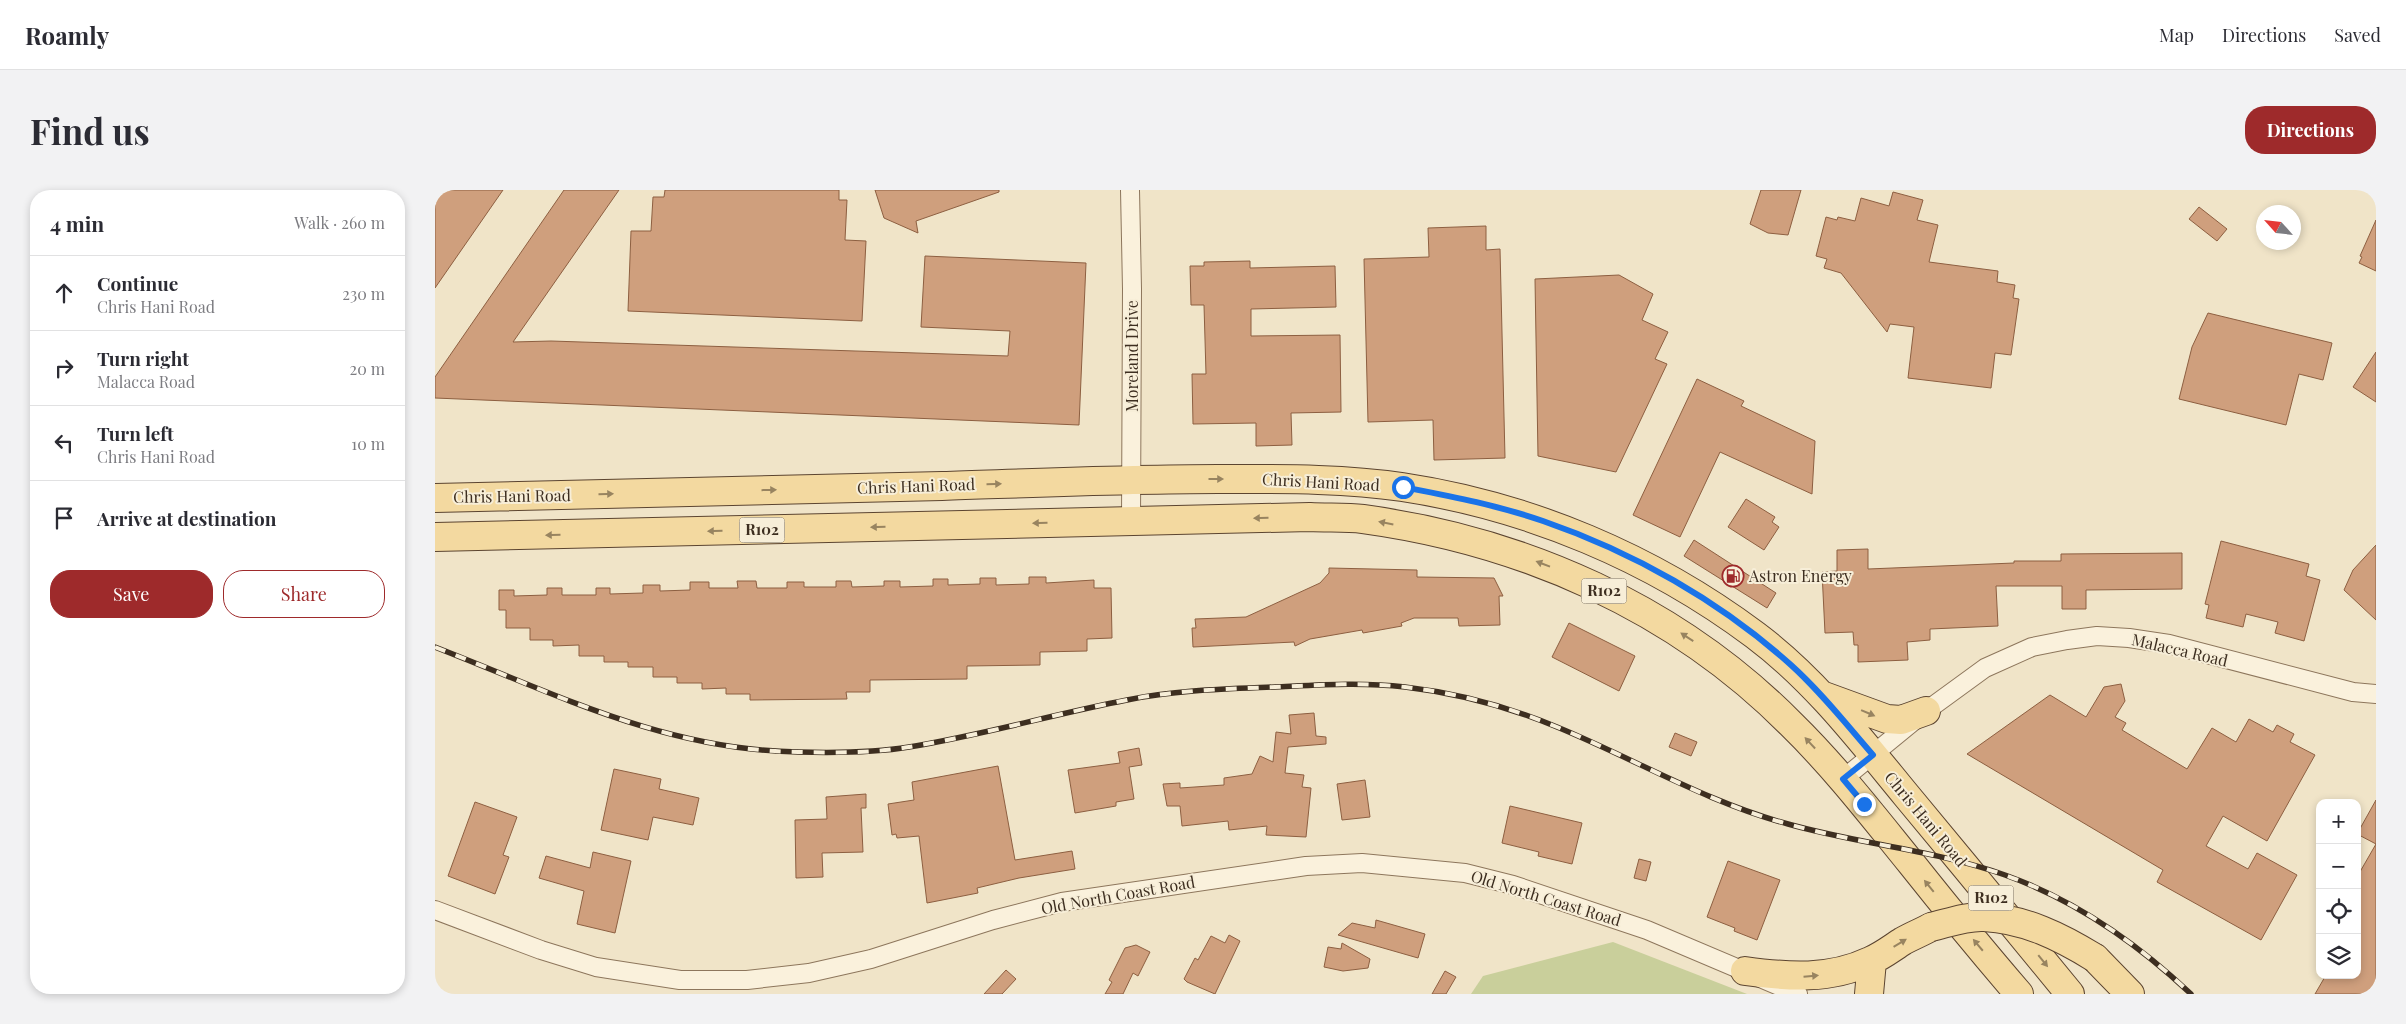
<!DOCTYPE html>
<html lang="en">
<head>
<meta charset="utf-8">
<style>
	:root { --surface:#fff; --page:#f2f2f3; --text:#2b2b33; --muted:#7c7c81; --line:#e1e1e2; --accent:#9e2a2b }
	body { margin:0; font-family:"Playfair Display",serif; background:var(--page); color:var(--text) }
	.controls { position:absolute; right:15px; bottom:15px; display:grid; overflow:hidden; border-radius:10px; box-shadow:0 2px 8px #0003 }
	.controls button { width:45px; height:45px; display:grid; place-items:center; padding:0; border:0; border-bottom:1px solid var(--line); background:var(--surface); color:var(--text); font:25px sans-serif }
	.compass { position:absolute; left:1821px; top:15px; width:45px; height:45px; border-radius:50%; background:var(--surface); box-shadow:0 2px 8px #0003; rotate:297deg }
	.stop { position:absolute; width:15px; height:15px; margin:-11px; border:4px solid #1a73e8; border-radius:50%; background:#fff }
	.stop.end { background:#1a73e8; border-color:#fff; box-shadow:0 1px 5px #0008 }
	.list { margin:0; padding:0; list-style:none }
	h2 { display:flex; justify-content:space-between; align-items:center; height:65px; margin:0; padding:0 20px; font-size:21px }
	h2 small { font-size:16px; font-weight:400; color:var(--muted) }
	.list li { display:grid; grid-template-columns:32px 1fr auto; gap:15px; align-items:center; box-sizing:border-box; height:75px; padding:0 20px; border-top:1px solid var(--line) }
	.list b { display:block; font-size:19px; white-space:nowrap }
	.list p { margin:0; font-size:16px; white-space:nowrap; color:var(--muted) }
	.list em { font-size:16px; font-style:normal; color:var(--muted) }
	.actions { display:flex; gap:10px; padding:15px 20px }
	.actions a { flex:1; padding:11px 0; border:1px solid var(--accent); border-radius:20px; text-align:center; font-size:18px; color:var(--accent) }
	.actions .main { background:var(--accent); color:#fff }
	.icon { flex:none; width:28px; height:28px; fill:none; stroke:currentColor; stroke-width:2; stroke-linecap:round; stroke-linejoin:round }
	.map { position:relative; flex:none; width:1941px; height:804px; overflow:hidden; border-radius:20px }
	header { display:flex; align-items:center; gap:30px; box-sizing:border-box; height:70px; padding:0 25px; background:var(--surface); border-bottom:1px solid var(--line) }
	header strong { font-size:24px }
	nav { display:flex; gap:28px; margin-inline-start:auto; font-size:18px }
	.intro { display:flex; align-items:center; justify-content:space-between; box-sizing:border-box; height:120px; padding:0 30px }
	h1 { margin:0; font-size:35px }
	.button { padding:12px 22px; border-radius:20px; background:var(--accent); color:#fff; font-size:18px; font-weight:700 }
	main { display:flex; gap:30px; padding:0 30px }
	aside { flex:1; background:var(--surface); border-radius:20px; box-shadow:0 2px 8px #0003 }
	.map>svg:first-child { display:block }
	.green { fill:#c9cf9b }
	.building { fill:#cf9f7d; stroke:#8d5f41 }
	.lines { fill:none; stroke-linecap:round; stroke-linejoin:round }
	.minor-casing { stroke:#8d765c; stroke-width:20 }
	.primary-casing { stroke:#5b4430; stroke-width:30 }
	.minor { stroke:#faf1dc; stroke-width:18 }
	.primary { stroke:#f3d9a0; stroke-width:28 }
	.rail-casing { stroke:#3d2e20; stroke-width:5.5 }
	.rail { stroke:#f7eed8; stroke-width:4; stroke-dasharray:11; stroke-linecap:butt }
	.primary-bridge-casing { stroke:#5b4430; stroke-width:30; stroke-linecap:butt }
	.primary-bridge { stroke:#f3d9a0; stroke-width:28 }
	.oneway { fill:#988460 }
	.route { stroke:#1a73e8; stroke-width:6 }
	.labels { text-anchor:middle; stroke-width:4; stroke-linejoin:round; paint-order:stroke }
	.shield { fill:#f7eed8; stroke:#756857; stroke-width:1 }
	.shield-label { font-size:15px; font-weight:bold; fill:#3d2e20 }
	.street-label { font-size:16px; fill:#3d2e20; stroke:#f7eed8 }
	.poi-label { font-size:16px; fill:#3d2e20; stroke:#f7eed8; text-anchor:start }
</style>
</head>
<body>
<header>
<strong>Roamly</strong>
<nav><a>Map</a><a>Directions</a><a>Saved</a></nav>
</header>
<div class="intro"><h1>Find us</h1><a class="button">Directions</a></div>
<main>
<aside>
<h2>4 min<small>Walk · 260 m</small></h2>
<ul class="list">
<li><svg class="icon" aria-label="ahead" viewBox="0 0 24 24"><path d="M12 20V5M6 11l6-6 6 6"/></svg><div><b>Continue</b><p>Chris Hani Road</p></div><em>230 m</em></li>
<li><svg class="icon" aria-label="right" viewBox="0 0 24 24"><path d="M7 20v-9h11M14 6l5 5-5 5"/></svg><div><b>Turn right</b><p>Malacca Road</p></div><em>20 m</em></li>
<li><svg class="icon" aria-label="left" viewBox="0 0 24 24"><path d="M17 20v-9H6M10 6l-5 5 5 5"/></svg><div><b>Turn left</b><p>Chris Hani Road</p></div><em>10 m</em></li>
<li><svg class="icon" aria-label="arrive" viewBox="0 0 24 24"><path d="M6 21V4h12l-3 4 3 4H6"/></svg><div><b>Arrive at destination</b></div></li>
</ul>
<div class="actions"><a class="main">Save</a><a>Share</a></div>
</aside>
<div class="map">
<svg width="1941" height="804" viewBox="0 0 1941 804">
	<rect width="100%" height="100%" fill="#f0e4c8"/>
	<path class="green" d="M 1178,752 L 1312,804 L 1036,804 L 1048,786 Z"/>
	<path class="building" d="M 0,0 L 68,0 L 0,98 Z
		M 129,0 L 184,0 L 78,152 L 116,151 L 573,166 L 575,141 L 486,137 L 490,66 L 651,73 L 644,235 L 0,208 L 0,187 Z
		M 230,0 L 404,0 L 404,10 L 412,10 L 410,50 L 431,51 L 427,131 L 193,121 L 196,41 L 216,41 L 218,7 L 229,7 Z
		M 440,0 L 564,0 L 564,2 L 481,31 L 483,43 L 449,28 Z
		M 1326,0 L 1366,0 L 1353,45 L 1333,43 L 1315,34 Z
		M 1458,2 L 1488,10 L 1482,30 L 1503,35 L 1494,72 L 1563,81 L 1562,92 L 1580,95 L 1578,108 L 1584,109 L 1576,165 L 1560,163 L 1556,198 L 1473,188 L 1479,137 L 1455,134 L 1452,142 L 1406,83 L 1389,78 L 1392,69 L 1381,66 L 1391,27 L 1402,30 L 1403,27 L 1420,31 L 1426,8 L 1454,16 Z
		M 1764,17 L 1792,39 L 1782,51 L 1754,29 Z
		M 1941,30 L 1941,81 L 1924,73 L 1927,67 L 1925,66 Z
		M 1051,36 L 1051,60 L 1065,59 L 1070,268 L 999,270 L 998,230 L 933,232 L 929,69 L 994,67 L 993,38 Z
		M 815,71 L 815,78 L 900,76 L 901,117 L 816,119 L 816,146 L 905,145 L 906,222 L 856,223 L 857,255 L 821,256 L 821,233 L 758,234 L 757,184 L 771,184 L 769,115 L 756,115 L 755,76 L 769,76 L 769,72 Z
		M 1184,85 L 1218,104 L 1207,130 L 1233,142 L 1220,169 L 1232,174 L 1181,282 L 1103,266 L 1100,89 Z
		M 1773,123 L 1897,153 L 1888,190 L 1864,184 L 1851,235 L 1744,209 L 1757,157 Z
		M 1941,162 L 1941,212 L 1918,197 Z
		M 1262,189 L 1309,211 L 1306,216 L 1380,251 L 1377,304 L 1285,262 L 1245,347 L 1198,325 Z
		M 1311,309 L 1340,327 L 1337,332 L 1344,337 L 1329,360 L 1293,337 Z
		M 1259,350 L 1341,403 L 1332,418 L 1249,366 Z
		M 1786,351 L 1874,374 L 1871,386 L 1885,390 L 1869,451 L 1840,443 L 1843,432 L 1811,424 L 1808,437 L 1771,428 L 1774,415 L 1770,414 Z
		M 1941,355 L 1941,430 L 1909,400 L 1918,380 Z
		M 1433,359 L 1433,379 L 1579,373 L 1579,371 L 1626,371 L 1626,364 L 1747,363 L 1747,399 L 1651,400 L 1651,419 L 1627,419 L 1627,396 L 1561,396 L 1563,436 L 1495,439 L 1495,450 L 1472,452 L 1473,470 L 1423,472 L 1423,455 L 1419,455 L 1418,442 L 1390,443 L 1387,382 L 1402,381 L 1402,360 Z
		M 894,378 L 982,380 L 982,387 L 1059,388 L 1068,406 L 1064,406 L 1065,435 L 1024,436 L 1023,428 L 979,428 L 966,433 L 967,436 L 928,443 L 927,440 L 875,449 L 860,456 L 859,452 L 758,457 L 757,438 L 761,438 L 760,429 L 811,427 L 885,393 L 894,383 Z
		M 594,387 L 611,387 L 611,393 L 659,390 L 659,398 L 676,398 L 677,448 L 652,449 L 652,461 L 605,462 L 605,475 L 532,476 L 532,489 L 435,490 L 435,502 L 411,502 L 412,509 L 315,510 L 315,504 L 291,504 L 291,498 L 267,499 L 267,493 L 242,493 L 242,487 L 218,487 L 218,477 L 193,477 L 193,472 L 169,472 L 169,466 L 144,466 L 144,455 L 118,456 L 118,450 L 95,450 L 95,438 L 71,438 L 71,420 L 64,420 L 64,400 L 79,400 L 79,406 L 112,405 L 112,398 L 127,398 L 127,405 L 161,405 L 161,398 L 175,398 L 175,404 L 208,403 L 208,395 L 225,395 L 225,401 L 255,400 L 255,392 L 274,392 L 274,398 L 303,398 L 302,391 L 321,391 L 322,398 L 352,398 L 352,392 L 369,392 L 369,397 L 401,397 L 401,391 L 416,391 L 417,397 L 449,396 L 449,391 L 465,391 L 465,397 L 498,396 L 498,389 L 513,389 L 513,395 L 545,394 L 545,388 L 561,388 L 561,395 L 594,394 Z
		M 1134,433 L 1200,466 L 1184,501 L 1117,467 Z
		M 1686,494 L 1690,511 L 1680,527 L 1691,533 L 1687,540 L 1752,579 L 1777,538 L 1801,552 L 1814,529 L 1838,542 L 1842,535 L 1859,544 L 1855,552 L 1880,565 L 1832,651 L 1788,626 L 1771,656 L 1813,679 L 1822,663 L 1862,685 L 1826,750 L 1722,692 L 1728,680 L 1532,564 L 1615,505 L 1651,527 L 1669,497 Z
		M 879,523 L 881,546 L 891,547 L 891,554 L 853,557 L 850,583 L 869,585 L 867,597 L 876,598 L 871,647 L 831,645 L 832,636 L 794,640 L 793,631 L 747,636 L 745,616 L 732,616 L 728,594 L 745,593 L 745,598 L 789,595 L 789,588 L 817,584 L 825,566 L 838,572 L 841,542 L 856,544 L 854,525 Z
		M 1240,543 L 1262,552 L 1256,566 L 1234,557 Z
		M 704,558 L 707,575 L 694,577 L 699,609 L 681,612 L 681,616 L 640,623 L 633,580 L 685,573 L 683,562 Z
		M 563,576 L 580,670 L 637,661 L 640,679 L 584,688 L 542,698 L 543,703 L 492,713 L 484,646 L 462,648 L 461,644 L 457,645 L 453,614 L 479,610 L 477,592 Z
		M 179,579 L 226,589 L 224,599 L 264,608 L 258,635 L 218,627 L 213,650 L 166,640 Z
		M 930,590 L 935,627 L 907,630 L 902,594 Z
		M 431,604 L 431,618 L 426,618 L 428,662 L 387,663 L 388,687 L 361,688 L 360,630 L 392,629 L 391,607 Z
		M 1941,610 L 1941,804 L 1880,804 L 1891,785 L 1922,785 L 1922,687 L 1941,654 L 1922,644 Z
		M 40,612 L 82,627 L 68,665 L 74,667 L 60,704 L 13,686 Z
		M 1075,616 L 1147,633 L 1137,674 L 1103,666 L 1104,662 L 1067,653 Z
		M 158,662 L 196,671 L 180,743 L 142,734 L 149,701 L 104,688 L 111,666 L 155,678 Z
		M 1204,669 L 1216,672 L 1211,691 L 1199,688 Z
		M 1293,671 L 1345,690 L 1322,750 L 1299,741 L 1300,738 L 1272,727 Z
		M 941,730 L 990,744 L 983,768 L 903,745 L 917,733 L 940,738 Z
		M 794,745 L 805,751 L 780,804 L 752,792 L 749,789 L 760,768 L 763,770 L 776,746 L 790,753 Z
		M 907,753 L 935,769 L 933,778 L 908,781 L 889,777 L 893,757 L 906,759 Z
		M 701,755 L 715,762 L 703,786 L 698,783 L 688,804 L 670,804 L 677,792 L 674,790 L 690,758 Z
		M 571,780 L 581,789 L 567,804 L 549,804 Z
		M 1010,781 L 1021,787 L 1011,804 L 997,804 Z"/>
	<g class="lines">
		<g class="minor-casing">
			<path id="minor" d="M 695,0 L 697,99 L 696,331
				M 1408,589 L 1491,521 L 1550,478 L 1597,457 L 1632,450 L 1662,446 L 1694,448 L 1734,454 L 1918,502 L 1941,504
				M 0,720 L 106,760 L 161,777 L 245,790 L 312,790 L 374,783 L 436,769 L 558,730 L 627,712 L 871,676 L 927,673 L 1030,683 L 1078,695 L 1212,740 L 1363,804"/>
		</g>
		<g class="primary-casing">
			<path id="primary" d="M 0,308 C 169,304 338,300 507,296 C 599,293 691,289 783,289 C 844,289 906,288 967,297 C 1094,316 1217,368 1320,445 C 1379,489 1425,549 1471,605 C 1526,671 1581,738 1635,804
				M 0,347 L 875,327 C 892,328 911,327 928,329 C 1089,351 1241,418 1356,534 C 1400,577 1437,625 1476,673 C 1511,717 1547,761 1584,804
				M 1389,506 L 1452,529 L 1466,530 L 1491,521
				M 1660,768 L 1695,804
				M 1310,781 C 1353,787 1395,790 1435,771 C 1447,766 1457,758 1468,751 C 1477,746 1487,742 1496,737
				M 1434,804 L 1437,771"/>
		</g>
		<use href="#minor" class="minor"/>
		<use href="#primary" class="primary"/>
		<g class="rail-casing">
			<path id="rail" d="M 0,457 C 121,504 230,560 363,562 C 400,563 438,563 474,557 C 548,545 619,524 692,510 C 741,500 791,499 840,497 C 884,495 926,492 970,497 C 1022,503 1074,517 1122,537 C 1200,569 1271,612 1353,634 C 1424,654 1499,660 1570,685 C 1640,710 1702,753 1756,804"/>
		</g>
		<use href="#rail" class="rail"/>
		<g class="primary-bridge-casing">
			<path id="primary-bridge" d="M 1496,737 C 1513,733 1531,726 1549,727 C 1590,729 1626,747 1660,768"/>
		</g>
		<use href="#primary-bridge" class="primary-bridge"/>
	</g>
	<defs><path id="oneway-solid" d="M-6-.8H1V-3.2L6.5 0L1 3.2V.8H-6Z" transform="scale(1.25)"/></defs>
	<g class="oneway">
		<use href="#oneway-solid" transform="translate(781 289)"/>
		<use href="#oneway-solid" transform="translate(559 294) rotate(-2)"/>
		<use href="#oneway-solid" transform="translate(334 300) rotate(-1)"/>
		<use href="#oneway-solid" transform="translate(171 304) rotate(-1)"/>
		<use href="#oneway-solid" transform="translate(826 328) rotate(179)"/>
		<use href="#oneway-solid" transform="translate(605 333) rotate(179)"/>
		<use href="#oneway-solid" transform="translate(951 333) rotate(-169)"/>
		<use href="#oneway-solid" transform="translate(443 337) rotate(179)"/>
		<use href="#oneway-solid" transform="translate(280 341) rotate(179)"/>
		<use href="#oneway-solid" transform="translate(118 345) rotate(179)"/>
		<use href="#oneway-solid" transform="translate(1108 374) rotate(-159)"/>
		<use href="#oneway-solid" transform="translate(1252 447) rotate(-147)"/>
		<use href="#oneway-solid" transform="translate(1433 523) rotate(23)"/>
		<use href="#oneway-solid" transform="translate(1375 553) rotate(-133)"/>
		<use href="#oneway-solid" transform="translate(1494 696) rotate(-129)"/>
		<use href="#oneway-solid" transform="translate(1465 753) rotate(-31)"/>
		<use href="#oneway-solid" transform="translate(1543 755) rotate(-130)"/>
		<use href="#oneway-solid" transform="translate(1608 771) rotate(51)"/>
		<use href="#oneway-solid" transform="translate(1376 786) rotate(-5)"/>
	</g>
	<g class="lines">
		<path class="route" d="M 968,297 C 1014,306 1062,315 1108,331 C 1198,362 1285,411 1356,475 C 1386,502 1411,534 1438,565 L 1408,589 L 1429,614"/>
	</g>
	<defs>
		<g id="fuel-ring" transform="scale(1.125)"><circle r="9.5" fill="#f7eed8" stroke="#9e2a2b" stroke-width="1.5"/><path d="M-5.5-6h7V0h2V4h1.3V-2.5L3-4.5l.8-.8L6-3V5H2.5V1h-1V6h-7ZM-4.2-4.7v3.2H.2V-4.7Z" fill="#9e2a2b"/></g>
	</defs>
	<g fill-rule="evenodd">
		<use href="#fuel-ring" x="1298" y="386"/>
	</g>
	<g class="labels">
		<g class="shield">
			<rect x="304.5" y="327.5" width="45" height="25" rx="4"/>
			<rect x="1146.5" y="388.5" width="45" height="25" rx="4"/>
			<rect x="1533.5" y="695.5" width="45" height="25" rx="4"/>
		</g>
		<g class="shield-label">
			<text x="327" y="345">R102</text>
			<text x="1169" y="406">R102</text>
			<text x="1556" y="713">R102</text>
		</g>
		<g class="street-label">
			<text transform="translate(697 166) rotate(-90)" y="6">Moreland Drive</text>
			<text transform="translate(886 292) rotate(3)" y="6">Chris Hani Road</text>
			<text transform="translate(481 296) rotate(-2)" y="6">Chris Hani Road</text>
			<text transform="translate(77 306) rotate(-1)" y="6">Chris Hani Road</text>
			<text transform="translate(1745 460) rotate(13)" y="6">Malacca Road</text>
			<text transform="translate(1491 629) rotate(50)" y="6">Chris Hani Road</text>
			<text transform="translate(683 705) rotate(-10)" y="6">Old North Coast Road</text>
			<text transform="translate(1111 708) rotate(17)" y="6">Old North Coast Road</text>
		</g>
		<g class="poi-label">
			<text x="1314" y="392">Astron Energy</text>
		</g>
	</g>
</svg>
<div class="controls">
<button>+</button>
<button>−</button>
<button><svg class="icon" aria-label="locate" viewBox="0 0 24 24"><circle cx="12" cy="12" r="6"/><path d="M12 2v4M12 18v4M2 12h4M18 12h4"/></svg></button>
<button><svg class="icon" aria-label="layers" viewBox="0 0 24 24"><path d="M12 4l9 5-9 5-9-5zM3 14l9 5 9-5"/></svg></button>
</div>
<svg class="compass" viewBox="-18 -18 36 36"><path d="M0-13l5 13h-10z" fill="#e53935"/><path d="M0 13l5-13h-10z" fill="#7c7c81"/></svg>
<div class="stop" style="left:968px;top:297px"></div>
<div class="stop end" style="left:1429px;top:614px"></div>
</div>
</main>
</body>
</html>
